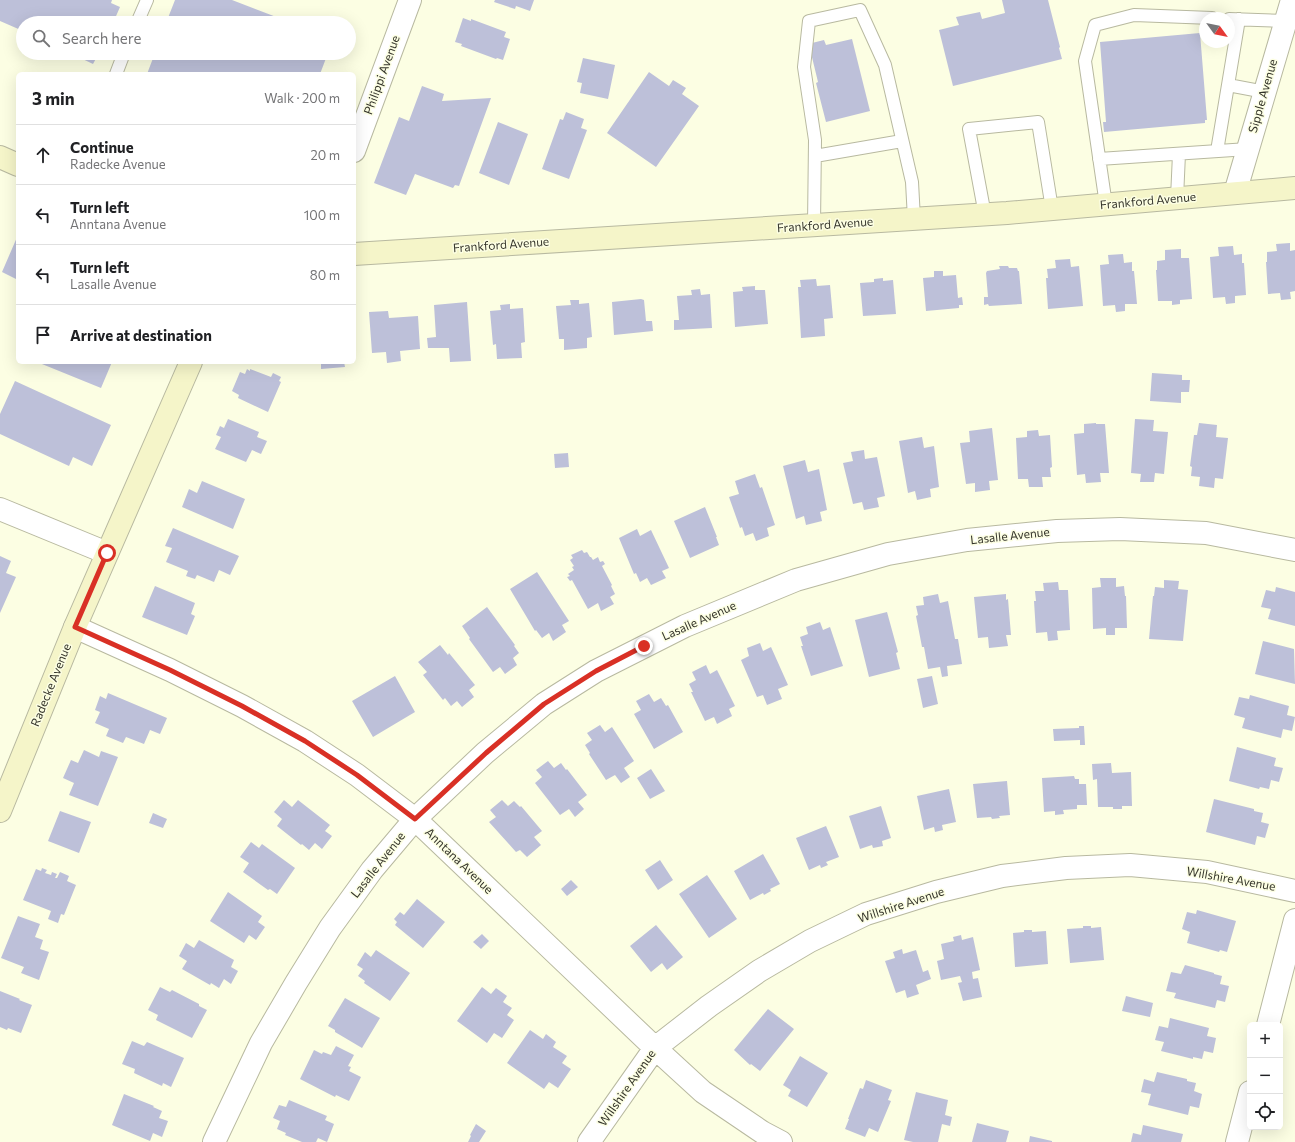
<!DOCTYPE html>
<html lang="en">
<head>
<meta charset="utf-8">
<style>
	:root { --surface:#fff; --page:#f6f6f6; --text:#202124; --muted:#757577; --line:#e0e0e0 }
	body { margin:0; font-family:Commissioner,sans-serif; background:var(--page); color:var(--text) }
	.controls { position:absolute; right:12px; bottom:12px; display:grid; overflow:hidden; border-radius:6px; box-shadow:0 4px 16px #0002 }
	.controls button { width:36px; height:36px; display:grid; place-items:center; padding:0; border:0; border-bottom:1px solid var(--line); background:var(--surface); color:var(--text); font:20px sans-serif }
	.compass { position:absolute; left:1199px; top:12px; width:36px; height:36px; border-radius:50%; background:var(--surface); box-shadow:0 4px 16px #0002; rotate:123deg }
	.stop { position:absolute; width:12px; height:12px; margin:-9px; border:3px solid #d93025; border-radius:50%; background:#fff }
	.stop.end { background:#d93025; border-color:#fff; box-shadow:0 1px 4px #0008 }
	.list { margin:0; padding:0; list-style:none }
	h2 { display:flex; justify-content:space-between; align-items:center; height:52px; margin:0; padding:0 16px; font-size:17px }
	h2 small { font-size:13px; font-weight:400; color:var(--muted) }
	.list li { display:grid; grid-template-columns:26px 1fr auto; gap:12px; align-items:center; box-sizing:border-box; height:60px; padding:0 16px; border-top:1px solid var(--line) }
	.list b { display:block; font-size:15px; white-space:nowrap }
	.list p { margin:0; font-size:13px; white-space:nowrap; color:var(--muted) }
	.list em { font-size:13px; font-style:normal; color:var(--muted) }
	.icon { flex:none; width:22px; height:22px; fill:none; stroke:currentColor; stroke-width:2; stroke-linecap:round; stroke-linejoin:round }
	.map { position:relative; flex:none; width:1295px; height:1142px; overflow:hidden }
	.search { position:absolute; background:var(--surface); box-shadow:0 4px 16px #0002; left:16px; top:16px; width:340px; height:44px; display:flex; align-items:center; gap:10px; box-sizing:border-box; padding:0 14px; border-radius:22px; color:var(--muted); font-size:15px }
	.panel { position:absolute; background:var(--surface); box-shadow:0 4px 16px #0002; left:16px; top:72px; width:340px; height:292px; border-radius:6px }
	.map>svg:first-child { display:block }
	.building { fill:#bdc0d9 }
	.lines { fill:none; stroke-linecap:round; stroke-linejoin:round }
	.lane-casing { stroke:#b8b9a0; stroke-width:14 }
	.street-casing { stroke:#b8b9a0; stroke-width:24 }
	.secondary-casing { stroke:#b8b9a0; stroke-width:24 }
	.lane { stroke:#fff; stroke-width:12 }
	.street { stroke:#fff; stroke-width:22 }
	.secondary { stroke:#f5f5c9; stroke-width:22 }
	.route { stroke:#d93025; stroke-width:5 }
	.labels { text-anchor:middle; stroke-width:3; stroke-linejoin:round; paint-order:stroke }
	.street-label { font-size:12px; fill:#35352b; stroke:#fcfee3 }
</style>
</head>
<body>
<div class="map">
<svg width="1295" height="1142" viewBox="0 0 1295 1142">
	<rect width="100%" height="100%" fill="#fcfee3"/>
	<path class="building" d="M 0,0 L 112,0 L 111,3 L 120,7 L 113,23 L 23,23 L 23,31 L 0,21 Z
		M 175,0 L 232,0 L 292,23 L 166,23 Z
		M 495,0 L 534,0 L 530,11 L 516,6 L 515,9 L 494,2 Z
		M 1002,0 L 1048,0 L 1060,47 L 1059,48 L 1062,59 L 953,86 L 939,30 L 959,25 L 956,17 L 980,12 L 982,19 L 1005,13 Z
		M 304,16 L 323,23 L 301,23 Z
		M 463,18 L 471,21 L 471,19 L 506,32 L 504,37 L 510,39 L 503,60 L 497,58 L 496,59 L 461,46 L 462,44 L 455,42 Z
		M 1200,33 L 1207,120 L 1205,120 L 1205,123 L 1104,132 L 1103,122 L 1106,122 L 1100,42 Z
		M 852,39 L 870,111 L 826,122 L 816,83 L 818,82 L 810,49 L 813,49 L 812,43 L 824,40 L 826,45 Z
		M 70,53 L 99,53 L 93,64 Z
		M 155,53 L 328,53 L 320,74 L 147,74 Z
		M 583,58 L 615,65 L 608,99 L 580,93 L 582,83 L 577,82 Z
		M 649,72 L 669,86 L 673,80 L 686,88 L 682,94 L 699,106 L 656,167 L 607,133 Z
		M 422,86 L 444,94 L 442,101 L 491,98 L 459,186 L 455,185 L 453,188 L 415,174 L 406,195 L 374,183 L 399,117 L 409,121 Z
		M 566,112 L 584,119 L 581,128 L 587,130 L 569,179 L 542,169 L 560,119 L 563,120 Z
		M 498,122 L 528,134 L 509,185 L 479,173 Z
		M 18,235 L 18,280 L 2,272 Z
		M 1290,243 L 1290,251 L 1295,250 L 1295,291 L 1290,292 L 1291,299 L 1281,300 L 1280,293 L 1268,294 L 1266,262 L 1267,262 L 1267,252 L 1277,251 L 1276,244 Z
		M 1233,246 L 1234,255 L 1242,254 L 1242,263 L 1244,263 L 1246,295 L 1235,296 L 1235,303 L 1226,304 L 1225,297 L 1213,298 L 1210,257 L 1219,256 L 1218,247 Z
		M 1181,249 L 1181,258 L 1189,258 L 1192,299 L 1180,300 L 1180,304 L 1172,305 L 1172,301 L 1158,301 L 1156,270 L 1157,270 L 1157,261 L 1165,260 L 1165,250 Z
		M 1123,254 L 1124,263 L 1132,262 L 1132,271 L 1134,271 L 1137,304 L 1125,304 L 1125,311 L 1116,312 L 1115,305 L 1103,306 L 1100,265 L 1109,264 L 1108,255 Z
		M 1070,259 L 1071,267 L 1079,266 L 1083,306 L 1048,309 L 1046,278 L 1048,278 L 1047,269 L 1056,268 L 1055,260 Z
		M 999,266 L 1008,266 L 1009,268 L 1017,268 L 1018,271 L 1019,271 L 1022,304 L 989,306 L 988,304 L 984,305 L 984,297 L 988,297 L 986,273 L 987,271 L 1000,269 Z
		M 934,271 L 943,271 L 943,276 L 956,275 L 958,298 L 962,297 L 963,305 L 959,305 L 959,308 L 926,311 L 923,278 L 934,277 Z
		M 883,278 L 883,281 L 893,280 L 896,314 L 863,316 L 860,283 L 874,282 L 874,279 Z
		M 816,279 L 817,286 L 830,285 L 833,318 L 824,319 L 825,336 L 801,338 L 798,287 L 801,287 L 800,280 Z
		M 755,286 L 755,290 L 765,290 L 768,324 L 735,327 L 733,292 L 743,291 L 742,287 Z
		M 700,289 L 701,295 L 710,294 L 712,328 L 674,330 L 674,320 L 679,320 L 677,296 L 692,295 L 691,290 Z
		M 641,299 L 644,300 L 646,321 L 652,321 L 653,331 L 614,335 L 612,302 Z
		M 570,300 L 579,300 L 579,304 L 589,303 L 592,337 L 587,338 L 587,348 L 564,350 L 564,339 L 559,339 L 556,306 L 571,305 Z
		M 467,302 L 471,361 L 450,362 L 449,348 L 428,348 L 427,338 L 436,337 L 434,305 Z
		M 510,304 L 510,309 L 523,308 L 525,342 L 521,343 L 522,358 L 497,359 L 496,344 L 493,345 L 490,311 L 501,310 L 500,305 Z
		M 388,311 L 389,318 L 418,316 L 420,349 L 400,351 L 401,361 L 387,363 L 386,352 L 372,353 L 369,312 Z
		M 37,362 L 112,362 L 101,388 Z
		M 321,362 L 344,362 L 345,367 L 321,369 Z
		M 247,369 L 250,371 L 250,369 L 271,377 L 273,373 L 281,377 L 279,381 L 281,382 L 268,412 L 238,398 L 239,395 L 232,391 L 240,372 L 245,374 Z
		M 1152,373 L 1182,375 L 1182,380 L 1190,380 L 1189,392 L 1181,392 L 1181,403 L 1150,401 Z
		M 15,381 L 111,425 L 92,466 L 73,457 L 69,466 L 0,434 L 0,414 Z
		M 228,419 L 259,432 L 257,437 L 267,441 L 261,454 L 252,450 L 246,462 L 215,449 L 221,437 L 216,435 L 220,426 L 224,428 Z
		M 1135,419 L 1154,420 L 1153,431 L 1168,432 L 1164,474 L 1155,473 L 1154,482 L 1140,482 L 1141,474 L 1131,473 Z
		M 1096,423 L 1096,424 L 1105,424 L 1109,473 L 1100,473 L 1101,482 L 1086,483 L 1085,474 L 1077,475 L 1074,434 L 1084,433 L 1084,424 Z
		M 1199,423 L 1217,425 L 1216,437 L 1228,438 L 1223,479 L 1215,478 L 1214,488 L 1199,486 L 1200,477 L 1191,476 L 1192,467 L 1190,466 L 1194,435 L 1197,435 Z
		M 992,428 L 998,480 L 989,481 L 990,490 L 975,492 L 975,483 L 966,484 L 960,443 L 970,442 L 969,431 Z
		M 1038,430 L 1039,436 L 1050,435 L 1052,467 L 1050,468 L 1051,477 L 1042,477 L 1043,487 L 1029,487 L 1028,479 L 1018,479 L 1016,438 L 1027,437 L 1027,431 Z
		M 922,437 L 924,448 L 934,446 L 939,487 L 930,489 L 931,497 L 917,500 L 915,491 L 908,493 L 899,441 Z
		M 864,450 L 865,459 L 877,457 L 885,496 L 877,498 L 879,507 L 864,510 L 862,502 L 853,504 L 843,463 L 853,461 L 851,452 Z
		M 568,453 L 569,467 L 555,468 L 554,454 Z
		M 805,460 L 808,472 L 819,469 L 827,510 L 820,512 L 822,521 L 806,525 L 804,516 L 796,519 L 783,466 Z
		M 755,474 L 760,488 L 762,487 L 775,525 L 767,528 L 769,536 L 756,541 L 753,533 L 745,536 L 742,527 L 740,528 L 729,497 L 739,494 L 735,481 Z
		M 202,481 L 245,499 L 233,529 L 182,507 L 189,489 L 197,493 Z
		M 705,507 L 717,537 L 716,537 L 719,545 L 690,558 L 674,521 Z
		M 173,528 L 239,556 L 230,575 L 219,570 L 214,582 L 197,575 L 195,579 L 186,576 L 188,571 L 166,562 L 172,548 L 165,546 Z
		M 637,529 L 640,536 L 651,530 L 669,568 L 662,571 L 666,578 L 651,585 L 647,578 L 640,582 L 636,573 L 634,574 L 619,538 Z
		M 582,550 L 584,553 L 587,552 L 590,557 L 591,557 L 593,560 L 598,557 L 600,562 L 603,561 L 605,564 L 602,566 L 612,585 L 611,586 L 615,594 L 610,597 L 614,604 L 601,611 L 598,603 L 588,609 L 572,580 L 570,581 L 567,577 L 570,576 L 568,574 L 574,570 L 572,567 L 574,566 L 570,560 L 573,558 L 571,555 Z
		M 0,556 L 11,561 L 6,573 L 16,577 L 0,613 Z
		M 537,572 L 569,621 L 562,625 L 566,632 L 553,641 L 549,633 L 542,638 L 536,630 L 535,631 L 510,589 Z
		M 1100,578 L 1116,578 L 1116,587 L 1124,586 L 1125,596 L 1126,596 L 1127,628 L 1115,628 L 1115,635 L 1106,635 L 1106,628 L 1093,629 L 1092,588 L 1101,587 Z
		M 1164,580 L 1179,581 L 1178,589 L 1188,590 L 1183,641 L 1149,639 L 1153,596 L 1154,596 L 1155,587 L 1164,588 Z
		M 1058,582 L 1059,590 L 1068,590 L 1070,630 L 1057,631 L 1058,640 L 1048,641 L 1047,632 L 1036,633 L 1034,601 L 1036,601 L 1035,591 L 1044,591 L 1043,583 Z
		M 155,586 L 195,603 L 191,614 L 195,616 L 187,635 L 142,617 Z
		M 1276,587 L 1295,592 L 1295,626 L 1268,619 L 1271,609 L 1261,607 L 1266,590 L 1275,592 Z
		M 938,594 L 940,603 L 948,601 L 955,639 L 958,639 L 962,664 L 947,666 L 948,676 L 942,677 L 940,667 L 928,669 L 924,647 L 922,647 L 916,616 L 918,615 L 916,606 L 924,605 L 923,597 Z
		M 1006,594 L 1006,600 L 1008,599 L 1011,635 L 1006,635 L 1008,646 L 989,648 L 988,637 L 978,638 L 974,597 Z
		M 487,607 L 515,645 L 514,646 L 519,653 L 513,658 L 517,665 L 505,674 L 500,667 L 493,672 L 469,639 L 470,638 L 462,626 Z
		M 887,612 L 898,652 L 896,653 L 900,669 L 869,677 L 855,620 Z
		M 820,622 L 823,630 L 830,627 L 843,666 L 811,676 L 801,646 L 803,646 L 800,637 L 808,634 L 806,627 Z
		M 1263,641 L 1294,649 L 1295,684 L 1255,674 Z
		M 760,643 L 763,651 L 771,647 L 788,685 L 778,689 L 782,699 L 767,705 L 763,695 L 757,697 L 741,660 L 749,656 L 747,648 Z
		M 440,645 L 448,655 L 449,653 L 475,685 L 469,690 L 474,697 L 462,707 L 457,701 L 451,706 L 445,698 L 443,700 L 423,675 L 427,672 L 418,662 Z
		M 706,665 L 710,674 L 717,670 L 735,706 L 729,709 L 732,716 L 717,724 L 714,717 L 705,721 L 691,692 L 693,692 L 689,684 L 696,680 L 692,672 Z
		M 395,676 L 415,712 L 373,737 L 352,701 Z
		M 932,676 L 938,704 L 923,708 L 917,679 Z
		M 108,693 L 167,718 L 160,734 L 150,730 L 144,744 L 126,737 L 123,743 L 106,736 L 109,729 L 95,723 L 100,712 L 95,710 L 100,696 L 106,699 Z
		M 649,694 L 654,702 L 661,698 L 666,706 L 668,705 L 683,732 L 654,749 L 634,714 L 641,710 L 636,701 Z
		M 1250,695 L 1289,706 L 1287,715 L 1295,717 L 1292,731 L 1283,729 L 1281,738 L 1242,728 L 1245,718 L 1234,715 L 1239,697 L 1249,699 Z
		M 600,725 L 605,732 L 612,727 L 634,761 L 624,768 L 630,777 L 621,783 L 615,775 L 606,780 L 589,754 L 590,753 L 585,745 L 592,740 L 587,733 Z
		M 1079,726 L 1084,726 L 1085,745 L 1080,745 L 1080,740 L 1054,741 L 1053,729 L 1079,728 Z
		M 1237,747 L 1276,758 L 1274,766 L 1283,768 L 1279,782 L 1271,780 L 1269,789 L 1260,787 L 1259,789 L 1229,781 Z
		M 84,750 L 99,757 L 101,751 L 118,757 L 98,806 L 69,795 L 74,783 L 63,778 L 71,760 L 78,763 Z
		M 548,761 L 554,768 L 561,763 L 566,770 L 567,769 L 587,795 L 578,802 L 584,809 L 575,817 L 569,809 L 560,815 L 535,783 L 542,777 L 536,770 Z
		M 1111,763 L 1112,773 L 1131,772 L 1132,806 L 1122,806 L 1122,809 L 1113,809 L 1113,807 L 1098,807 L 1097,779 L 1093,780 L 1092,764 Z
		M 651,769 L 665,791 L 650,799 L 637,778 Z
		M 1074,776 L 1075,779 L 1079,779 L 1079,784 L 1086,784 L 1087,805 L 1077,805 L 1077,809 L 1063,810 L 1064,814 L 1055,815 L 1055,811 L 1044,812 L 1042,778 Z
		M 1007,781 L 1010,815 L 999,816 L 1000,818 L 992,819 L 991,817 L 977,818 L 973,784 Z
		M 949,789 L 956,822 L 942,825 L 943,830 L 935,832 L 934,827 L 924,830 L 917,796 Z
		M 1214,799 L 1254,809 L 1254,811 L 1263,813 L 1261,822 L 1269,824 L 1265,838 L 1257,836 L 1255,845 L 1206,832 Z
		M 284,800 L 292,807 L 298,800 L 330,825 L 325,831 L 332,836 L 322,849 L 315,843 L 309,850 L 302,844 L 301,845 L 277,826 L 282,819 L 274,812 Z
		M 502,800 L 508,806 L 514,801 L 520,807 L 521,806 L 542,831 L 534,837 L 541,845 L 527,857 L 520,850 L 516,852 L 489,822 L 496,817 L 490,810 Z
		M 881,806 L 891,838 L 882,841 L 883,846 L 873,848 L 872,845 L 860,849 L 849,816 Z
		M 60,811 L 91,822 L 79,853 L 48,841 Z
		M 153,813 L 167,819 L 163,828 L 149,823 Z
		M 826,826 L 839,857 L 826,862 L 828,865 L 821,868 L 820,865 L 809,870 L 796,838 Z
		M 251,842 L 259,848 L 262,844 L 295,868 L 277,894 L 270,889 L 268,890 L 243,872 L 249,863 L 240,857 Z
		M 763,854 L 780,884 L 770,889 L 771,891 L 764,895 L 763,893 L 750,900 L 734,871 Z
		M 660,860 L 673,880 L 658,890 L 645,870 Z
		M 42,868 L 47,870 L 45,873 L 51,875 L 52,872 L 57,874 L 55,878 L 57,878 L 60,872 L 69,876 L 67,881 L 76,885 L 64,915 L 61,914 L 58,923 L 48,919 L 51,911 L 23,900 L 36,869 L 41,871 Z
		M 707,875 L 737,919 L 709,938 L 679,894 Z
		M 571,880 L 578,887 L 567,896 L 561,889 Z
		M 228,892 L 262,916 L 258,922 L 265,927 L 256,940 L 249,935 L 244,943 L 210,921 Z
		M 417,899 L 445,922 L 423,948 L 395,925 L 397,922 L 394,919 L 400,912 L 404,915 Z
		M 1197,910 L 1236,921 L 1227,952 L 1220,950 L 1219,952 L 1187,943 L 1190,932 L 1182,929 L 1187,912 L 1196,914 Z
		M 18,916 L 40,924 L 35,937 L 43,940 L 40,949 L 49,952 L 39,980 L 21,973 L 24,967 L 1,958 Z
		M 656,925 L 683,957 L 667,970 L 662,963 L 651,972 L 630,946 Z
		M 1083,926 L 1091,926 L 1091,928 L 1101,927 L 1104,960 L 1070,963 L 1067,929 L 1083,928 Z
		M 1024,930 L 1032,930 L 1032,932 L 1046,931 L 1048,964 L 1015,967 L 1013,933 L 1024,932 Z
		M 482,934 L 489,941 L 481,949 L 473,942 Z
		M 961,935 L 962,940 L 973,937 L 980,970 L 972,972 L 973,979 L 978,978 L 982,997 L 963,1001 L 958,983 L 962,982 L 960,976 L 941,980 L 937,961 L 944,959 L 941,944 L 954,941 L 953,937 Z
		M 199,940 L 234,960 L 231,967 L 238,971 L 231,984 L 224,979 L 219,988 L 211,983 L 210,985 L 182,969 L 187,961 L 179,956 L 186,943 L 194,948 Z
		M 902,949 L 903,954 L 916,950 L 923,972 L 928,970 L 931,979 L 916,985 L 919,994 L 907,998 L 905,990 L 896,993 L 885,961 L 895,958 L 893,952 Z
		M 376,950 L 410,973 L 390,1001 L 364,983 L 365,981 L 358,976 L 363,969 L 357,965 L 365,952 L 371,957 Z
		M 1185,965 L 1214,973 L 1214,974 L 1222,976 L 1220,984 L 1229,986 L 1225,1002 L 1217,1000 L 1215,1008 L 1174,998 L 1176,993 L 1166,991 L 1171,972 L 1181,974 Z
		M 160,987 L 170,992 L 172,990 L 199,1004 L 199,1006 L 207,1010 L 192,1038 L 156,1020 L 158,1015 L 148,1010 Z
		M 482,987 L 491,994 L 496,988 L 507,996 L 503,1002 L 512,1008 L 507,1015 L 514,1020 L 502,1038 L 494,1033 L 487,1043 L 457,1021 Z
		M 0,991 L 20,999 L 19,1000 L 32,1005 L 21,1033 L 8,1028 L 7,1030 L 0,1027 Z
		M 1126,996 L 1153,1003 L 1150,1017 L 1122,1011 Z
		M 345,998 L 380,1018 L 362,1048 L 335,1032 L 335,1030 L 328,1026 Z
		M 768,1009 L 794,1029 L 760,1071 L 751,1064 L 750,1065 L 734,1050 Z
		M 1170,1018 L 1209,1028 L 1207,1036 L 1216,1038 L 1213,1053 L 1204,1051 L 1202,1059 L 1193,1057 L 1193,1059 L 1161,1051 L 1164,1042 L 1155,1040 L 1159,1026 L 1168,1028 Z
		M 530,1030 L 543,1039 L 546,1034 L 556,1042 L 553,1047 L 567,1056 L 562,1063 L 571,1069 L 558,1088 L 549,1082 L 544,1089 L 507,1063 Z
		M 132,1041 L 144,1046 L 147,1042 L 184,1058 L 171,1087 L 163,1083 L 162,1086 L 134,1073 L 135,1069 L 122,1064 Z
		M 336,1046 L 354,1055 L 348,1066 L 351,1067 L 349,1071 L 361,1077 L 349,1101 L 336,1095 L 335,1097 L 300,1079 L 314,1050 L 322,1054 L 323,1052 L 331,1055 Z
		M 800,1056 L 828,1073 L 807,1107 L 788,1096 L 791,1090 L 783,1085 Z
		M 1157,1072 L 1187,1079 L 1187,1081 L 1196,1083 L 1194,1091 L 1202,1094 L 1199,1108 L 1190,1106 L 1188,1115 L 1148,1105 L 1151,1094 L 1141,1092 L 1144,1079 L 1154,1082 Z
		M 866,1080 L 892,1090 L 888,1100 L 891,1101 L 878,1132 L 869,1128 L 865,1137 L 845,1129 L 849,1119 L 848,1119 L 860,1088 L 863,1089 Z
		M 916,1092 L 948,1100 L 945,1115 L 952,1117 L 950,1126 L 942,1124 L 938,1142 L 913,1142 L 904,1140 Z
		M 124,1094 L 154,1106 L 153,1107 L 162,1111 L 159,1118 L 168,1121 L 162,1137 L 153,1133 L 150,1141 L 112,1125 Z
		M 289,1100 L 327,1116 L 325,1120 L 334,1124 L 327,1142 L 318,1138 L 316,1142 L 302,1142 L 285,1135 L 286,1133 L 277,1129 L 280,1121 L 273,1118 L 279,1105 L 286,1107 Z
		M 977,1123 L 1009,1131 L 1006,1142 L 972,1142 Z
		M 476,1124 L 486,1131 L 479,1142 L 468,1142 L 471,1136 L 470,1135 Z
		M 1143,1125 L 1183,1134 L 1181,1142 L 1131,1142 L 1133,1133 L 1141,1135 Z
		M 1030,1136 L 1052,1141 L 1052,1142 L 1029,1142 Z"/>
	<g class="lines">
		<g class="lane-casing">
			<path id="lane" d="M 1229,19 L 1286,21
				M 137,23 L 147,0
				M 116,74 L 124,53
				M 1228,85 L 1265,92
				M 1217,151 L 1239,19
				M 815,156 L 902,141
				M 1099,159 L 1248,149
				M 1177,198 L 1179,154
				M 1106,205 L 1085,61 L 1095,25 L 1134,15 L 1212,18
				M 985,215 L 969,129 L 1038,122 L 1052,209
				M 814,225 L 815,140 L 804,67 L 809,21 L 860,10 L 885,65 L 912,182 L 914,219"/>
		</g>
		<g class="street-casing">
			<path id="street" d="M 354,151 L 410,0
				M 1235,193 L 1292,0
				M 0,509 L 107,553
				M 75,627 L 170,670 L 242,706 L 305,741 L 357,775 L 415,819 L 655,1048 L 703,1092 L 762,1132 L 781,1142
				M 1268,1025 L 1295,920
				M 214,1142 L 261,1043 L 296,983 L 330,928 L 372,870 L 415,819 L 485,753 L 544,704 L 596,671 L 685,626 L 796,580 L 888,554 L 967,540 L 1057,531 L 1120,529 L 1206,533 L 1295,550
				M 589,1142 L 655,1048 L 709,1006 L 759,971 L 810,941 L 866,914 L 936,892 L 1002,876 L 1066,868 L 1130,865 L 1207,872 L 1295,891
				M 1237,1142 L 1250,1092"/>
		</g>
		<g class="secondary-casing">
			<path id="secondary" d="M 0,157 L 18,165
				M 354,254 L 1007,213 L 1295,188
				M 0,811 L 75,627 L 191,362"/>
		</g>
		<use href="#lane" class="lane"/>
		<use href="#street" class="street"/>
		<use href="#secondary" class="secondary"/>
	</g>
	<g class="lines">
		<path class="route" d="M 107,553 L 75,627 L 170,670 L 242,706 L 305,741 L 357,775 L 415,819 L 486,753 L 544,704 L 596,671 L 644,646"/>
	</g>
	<g class="labels">
		<g class="street-label">
			<text transform="translate(382 75) rotate(-70)" y="4">Philippi Avenue</text>
			<text transform="translate(1263 96) rotate(-74)" y="4">Sipple Avenue</text>
			<text transform="translate(1148 201) rotate(-5)" y="4">Frankford Avenue</text>
			<text transform="translate(825 225) rotate(-4)" y="4">Frankford Avenue</text>
			<text transform="translate(501 245) rotate(-4)" y="4">Frankford Avenue</text>
			<text transform="translate(1010 536) rotate(-6)" y="4">Lasalle Avenue</text>
			<text transform="translate(699 621) rotate(-24)" y="4">Lasalle Avenue</text>
			<text transform="translate(51 685) rotate(-68)" y="4">Radecke Avenue</text>
			<text transform="translate(459 861) rotate(44)" y="4">Anntana Avenue</text>
			<text transform="translate(378 865) rotate(-52)" y="4">Lasalle Avenue</text>
			<text transform="translate(1231 879) rotate(10)" y="4">Willshire Avenue</text>
			<text transform="translate(901 905) rotate(-18)" y="4">Willshire Avenue</text>
			<text transform="translate(627 1088) rotate(-55)" y="4">Willshire Avenue</text>
		</g>
	</g>
</svg>
<div class="controls">
<button>+</button>
<button>−</button>
<button><svg class="icon" aria-label="locate" viewBox="0 0 24 24"><circle cx="12" cy="12" r="6"/><path d="M12 2v4M12 18v4M2 12h4M18 12h4"/></svg></button>
</div>
<svg class="compass" viewBox="-18 -18 36 36"><path d="M0-13l5 13h-10z" fill="#e53935"/><path d="M0 13l5-13h-10z" fill="#757577"/></svg>
<div class="stop" style="left:107px;top:553px"></div>
<div class="stop end" style="left:644px;top:646px"></div>
<div class="search"><svg class="icon" aria-label="search" viewBox="0 0 24 24"><circle cx="10" cy="10" r="6"/><path d="M15 15l6 6"/></svg>Search here</div>
<section class="panel">
<h2>3 min<small>Walk · 200 m</small></h2>
<ul class="list">
<li><svg class="icon" aria-label="ahead" viewBox="0 0 24 24"><path d="M12 20V5M6 11l6-6 6 6"/></svg><div><b>Continue</b><p>Radecke Avenue</p></div><em>20 m</em></li>
<li><svg class="icon" aria-label="left" viewBox="0 0 24 24"><path d="M17 20v-9H6M10 6l-5 5 5 5"/></svg><div><b>Turn left</b><p>Anntana Avenue</p></div><em>100 m</em></li>
<li><svg class="icon" aria-label="left" viewBox="0 0 24 24"><path d="M17 20v-9H6M10 6l-5 5 5 5"/></svg><div><b>Turn left</b><p>Lasalle Avenue</p></div><em>80 m</em></li>
<li><svg class="icon" aria-label="arrive" viewBox="0 0 24 24"><path d="M6 21V4h12l-3 4 3 4H6"/></svg><div><b>Arrive at destination</b></div></li>
</ul>
</section>
</div>
</body>
</html>
